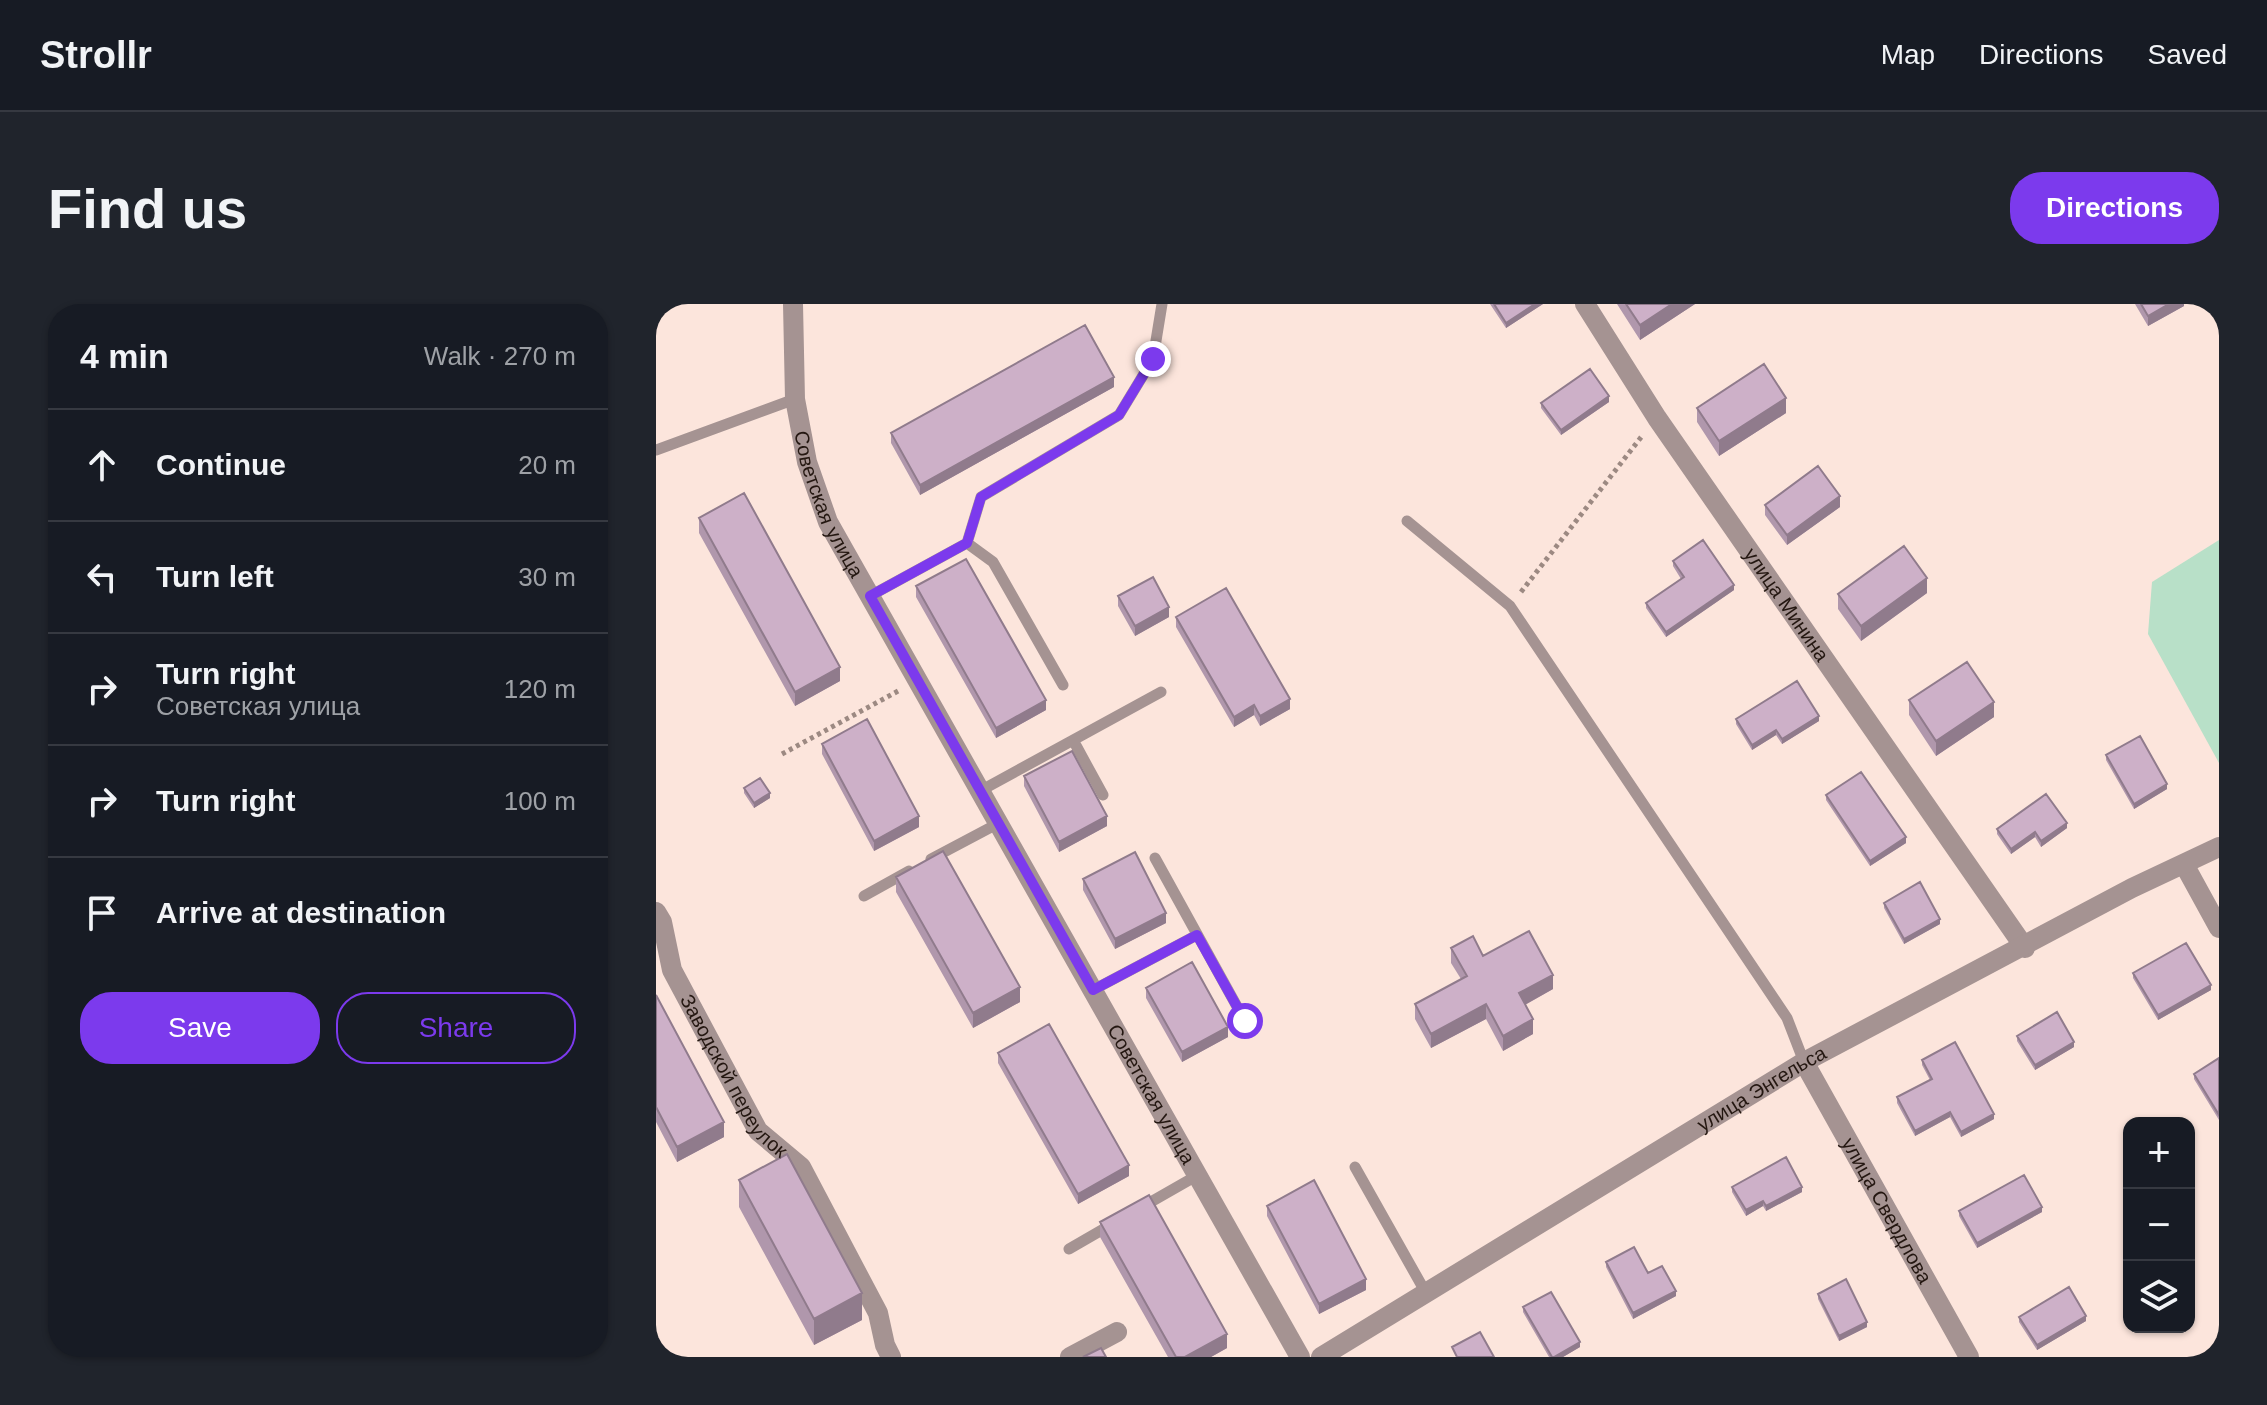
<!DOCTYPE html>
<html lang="en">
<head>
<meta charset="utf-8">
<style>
	:root { --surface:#171b24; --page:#20242c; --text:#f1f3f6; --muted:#9ea1a6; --line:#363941; --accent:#7c3aed }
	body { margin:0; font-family:Helvetica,sans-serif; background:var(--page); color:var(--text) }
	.controls { position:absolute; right:24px; bottom:24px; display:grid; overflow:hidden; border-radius:16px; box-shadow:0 2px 6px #0004 }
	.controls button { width:72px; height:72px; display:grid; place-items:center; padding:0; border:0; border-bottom:2px solid var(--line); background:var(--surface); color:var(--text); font:40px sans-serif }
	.stop { position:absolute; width:24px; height:24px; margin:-18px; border:6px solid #7c3aed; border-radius:50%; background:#fff }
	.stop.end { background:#7c3aed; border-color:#fff; box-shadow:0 2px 8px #0008 }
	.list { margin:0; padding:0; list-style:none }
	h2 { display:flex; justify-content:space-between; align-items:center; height:104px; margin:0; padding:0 32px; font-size:34px }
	h2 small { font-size:26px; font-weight:400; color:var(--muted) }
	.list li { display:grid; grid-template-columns:52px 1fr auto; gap:24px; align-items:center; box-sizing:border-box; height:112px; padding:0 32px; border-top:2px solid var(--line) }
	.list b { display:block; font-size:30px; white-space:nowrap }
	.list p { margin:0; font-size:26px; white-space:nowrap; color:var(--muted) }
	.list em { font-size:26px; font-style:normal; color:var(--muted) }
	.actions { display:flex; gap:16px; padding:24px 32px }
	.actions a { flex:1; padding:18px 0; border:2px solid var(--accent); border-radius:32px; text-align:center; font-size:28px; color:var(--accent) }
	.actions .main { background:var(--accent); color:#fff }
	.icon { flex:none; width:44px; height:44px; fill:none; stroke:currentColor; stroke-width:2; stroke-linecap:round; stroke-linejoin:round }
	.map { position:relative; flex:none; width:1563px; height:1053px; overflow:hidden; border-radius:32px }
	header { display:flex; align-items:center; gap:48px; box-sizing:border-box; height:112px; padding:0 40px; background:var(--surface); border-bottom:2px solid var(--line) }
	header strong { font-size:38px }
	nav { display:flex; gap:44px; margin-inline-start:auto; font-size:28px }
	.intro { display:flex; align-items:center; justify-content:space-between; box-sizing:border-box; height:192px; padding:0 48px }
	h1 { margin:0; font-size:56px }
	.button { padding:20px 36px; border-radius:32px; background:var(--accent); color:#fff; font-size:28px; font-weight:700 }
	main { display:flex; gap:48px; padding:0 48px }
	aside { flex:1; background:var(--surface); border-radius:32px; box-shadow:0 2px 6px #0004 }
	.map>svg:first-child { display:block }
	.green { fill:#b8e0c8 }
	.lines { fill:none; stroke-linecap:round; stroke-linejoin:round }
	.path { stroke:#9c8982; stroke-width:5; stroke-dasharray:4 4; stroke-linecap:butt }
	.lane { stroke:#a59392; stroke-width:11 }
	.street { stroke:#a59392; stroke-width:20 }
	.wall { fill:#b097ac }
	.shaded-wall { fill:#907b8c }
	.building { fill:#cdb0c8; stroke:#907b8c; stroke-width:2 }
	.route { stroke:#7c3aed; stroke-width:10 }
	.labels { text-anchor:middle; stroke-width:6; stroke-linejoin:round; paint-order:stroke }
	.street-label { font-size:20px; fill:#241711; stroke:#fff }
</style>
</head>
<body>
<header>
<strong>Strollr</strong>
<nav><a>Map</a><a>Directions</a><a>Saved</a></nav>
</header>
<div class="intro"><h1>Find us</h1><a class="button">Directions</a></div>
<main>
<aside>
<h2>4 min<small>Walk · 270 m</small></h2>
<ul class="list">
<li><svg class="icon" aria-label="ahead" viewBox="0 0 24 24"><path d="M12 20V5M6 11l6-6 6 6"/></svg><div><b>Continue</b></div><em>20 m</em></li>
<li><svg class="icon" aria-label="left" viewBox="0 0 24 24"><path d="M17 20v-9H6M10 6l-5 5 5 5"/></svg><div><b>Turn left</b></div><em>30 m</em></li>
<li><svg class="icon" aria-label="right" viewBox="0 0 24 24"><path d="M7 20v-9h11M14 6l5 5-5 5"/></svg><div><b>Turn right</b><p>Советская улица</p></div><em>120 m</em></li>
<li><svg class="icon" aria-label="right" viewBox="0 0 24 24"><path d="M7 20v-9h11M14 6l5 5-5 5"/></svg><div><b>Turn right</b></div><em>100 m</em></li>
<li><svg class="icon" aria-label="arrive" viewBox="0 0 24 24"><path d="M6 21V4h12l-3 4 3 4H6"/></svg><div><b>Arrive at destination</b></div></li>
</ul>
<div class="actions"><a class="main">Save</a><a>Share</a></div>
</aside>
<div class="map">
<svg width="1563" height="1053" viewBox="0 0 1563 1053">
	<rect width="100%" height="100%" fill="#fce5dc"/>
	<path class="green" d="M 1563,236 L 1563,459 L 1492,330 L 1496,278 Z"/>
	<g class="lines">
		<path class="path" d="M 865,288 L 986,132
			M 126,450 L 244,386"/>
		<path class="lane" d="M 0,146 L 139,95
			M 751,217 L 854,302 L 1131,714 L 1148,758
			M 311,239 L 337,258 L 407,381
			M 214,292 L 311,239 L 325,193 L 463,111 L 497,55 L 506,0
			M 417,436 L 447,491
			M 324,487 L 505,388
			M 499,554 L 589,717
			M 275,555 L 343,519
			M 208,592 L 253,567
			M 437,686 L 541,631
			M 699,863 L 770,989
			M 486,903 L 542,871
			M 413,945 L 458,919"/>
		<g class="street">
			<path id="s1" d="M 137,0 L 139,95 L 151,158 L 172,218 L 644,1053"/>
			<path id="s2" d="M 929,0 L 1001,114 L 1369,644"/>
			<path d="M 1529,562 L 1563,624"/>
			<path id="s3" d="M 0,608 L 6,618 L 16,666 L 102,827 L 145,863 L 222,1009 L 229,1041 L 235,1053"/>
			<path id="s4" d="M 1148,758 L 1313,1053"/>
			<path d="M 414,1053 L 461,1028"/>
			<path id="s5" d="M 665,1053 L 1148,758 L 1476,584 L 1563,543"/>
		</g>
	</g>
	<path class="wall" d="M 834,0 L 887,0 L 850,24 Z
		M 961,0 L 1039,0 L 984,36 Z
		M 1479,0 L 1528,0 L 1528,2 L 1492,22 Z
		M 458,83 L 264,191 L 235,139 L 235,129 Z
		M 953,98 L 905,131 L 885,104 L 885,99 Z
		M 1041,104 L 1130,109 L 1063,152 L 1041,118 Z
		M 1109,201 L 1184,203 L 1131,241 L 1109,211 Z
		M 43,214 L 184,377 L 139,402 L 43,229 Z
		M 1017,257 L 1078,286 L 1010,333 L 990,304 L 990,299 L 1025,275 L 1017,262 Z
		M 260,282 L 390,406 L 340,434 L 260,293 Z
		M 1271,289 L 1205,337 L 1182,305 L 1182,290 Z
		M 462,292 L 513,313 L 479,332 L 462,302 Z
		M 520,313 L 634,405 L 604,422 L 598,411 L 578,423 L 520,323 Z
		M 1253,396 L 1338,413 L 1280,452 L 1253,411 Z
		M 1080,415 L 1163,417 L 1126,440 L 1120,431 L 1096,446 L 1080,420 Z
		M 166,440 L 263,523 L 218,547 L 166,450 Z
		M 1450,451 L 1511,485 L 1478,505 L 1450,456 Z
		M 368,472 L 451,522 L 403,548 L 368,482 Z
		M 88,484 L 114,494 L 98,504 L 88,489 Z
		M 1170,491 L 1250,539 L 1214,562 L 1170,496 Z
		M 1411,524 L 1385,543 L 1379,533 L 1355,550 L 1341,530 L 1341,525 Z
		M 240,573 L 364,698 L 317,724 L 240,588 Z
		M 427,575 L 510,619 L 459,645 L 427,586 Z
		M 1228,599 L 1284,620 L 1248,640 L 1228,604 Z
		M 795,644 L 897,685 L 869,701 L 877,730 L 847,747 L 830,715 L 775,744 L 759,715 L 759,700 L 805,675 L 795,659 Z
		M 1477,669 L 1555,686 L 1502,716 L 1477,674 Z
		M 490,684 L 572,733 L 526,758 L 490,694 Z
		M 0,691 L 68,833 L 21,858 L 0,818 Z
		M 1361,732 L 1418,743 L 1379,766 L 1361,737 Z
		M 342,749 L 473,872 L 422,900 L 342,759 Z
		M 1563,754 L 1563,816 L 1538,775 L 1538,770 Z
		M 1266,756 L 1338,815 L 1305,833 L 1294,813 L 1259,832 L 1241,799 L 1241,793 L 1274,776 L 1266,761 Z
		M 83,876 L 206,1016 L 158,1041 L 83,903 Z
		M 1076,883 L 1146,888 L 1110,907 L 1107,902 L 1090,912 L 1076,888 Z
		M 611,902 L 710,986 L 663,1010 L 611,912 Z
		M 1303,907 L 1386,908 L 1321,944 L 1303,912 Z
		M 444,918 L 571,1044 L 555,1053 L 512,1053 L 444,933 Z
		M 950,958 L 992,969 L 1020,992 L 977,1015 L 950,963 Z
		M 1162,990 L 1211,1023 L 1183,1037 L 1162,995 Z
		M 867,1003 L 924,1043 L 907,1053 L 893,1053 L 867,1008 Z
		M 1363,1013 L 1430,1017 L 1381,1046 L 1363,1018 Z"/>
	<path class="shaded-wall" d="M 879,0 L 887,0 L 850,24 L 850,19 Z
		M 1016,0 L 1039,0 L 984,36 L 984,21 Z
		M 1513,0 L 1528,0 L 1528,2 L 1492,22 L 1492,12 Z
		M 458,73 L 458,83 L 264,191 L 264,181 Z
		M 953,92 L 953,98 L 905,131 L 905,126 Z
		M 1130,94 L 1130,109 L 1063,152 L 1063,137 Z
		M 1184,192 L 1184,203 L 1131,241 L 1131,231 Z
		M 1271,274 L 1271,289 L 1205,337 L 1205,322 Z
		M 1078,281 L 1078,286 L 1010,333 L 1010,328 Z
		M 513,303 L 513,313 L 479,332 L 479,322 Z
		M 184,363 L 184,377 L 139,402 L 139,388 Z
		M 634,395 L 634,405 L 604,422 L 604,412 Z
		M 390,396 L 390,406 L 340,434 L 340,424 Z
		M 1338,398 L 1338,413 L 1280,452 L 1280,437 Z
		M 598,401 L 598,411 L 578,423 L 578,413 Z
		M 1163,412 L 1163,417 L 1126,440 L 1126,435 Z
		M 1120,426 L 1120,431 L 1096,446 L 1096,441 Z
		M 1511,480 L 1511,485 L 1478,505 L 1478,500 Z
		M 114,489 L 114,494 L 98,504 L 98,499 Z
		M 263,512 L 263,523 L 218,547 L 218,537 Z
		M 451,512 L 451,522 L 403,548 L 403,538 Z
		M 1411,519 L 1411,524 L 1385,543 L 1385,537 Z
		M 1379,528 L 1379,533 L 1355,550 L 1355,545 Z
		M 1250,533 L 1250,539 L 1214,562 L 1214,557 Z
		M 510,609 L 510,619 L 459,645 L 459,635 Z
		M 1284,615 L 1284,620 L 1248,640 L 1248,635 Z
		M 897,671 L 897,685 L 863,704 L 863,689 Z
		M 1555,681 L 1555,686 L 1502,716 L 1502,711 Z
		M 364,683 L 364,698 L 317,724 L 317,709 Z
		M 830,700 L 830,715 L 775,744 L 775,730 Z
		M 877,715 L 877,730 L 847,747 L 847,732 Z
		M 572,723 L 572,733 L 526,758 L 526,748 Z
		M 1418,738 L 1418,743 L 1379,766 L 1379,761 Z
		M 1294,808 L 1294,813 L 1259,832 L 1259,827 Z
		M 1338,810 L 1338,815 L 1305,833 L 1305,828 Z
		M 68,818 L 68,833 L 21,858 L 21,843 Z
		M 473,861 L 473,872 L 422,900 L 422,890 Z
		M 1146,883 L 1146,888 L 1110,907 L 1110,902 Z
		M 1107,897 L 1107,902 L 1090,912 L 1090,906 Z
		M 1386,903 L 1386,908 L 1321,944 L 1321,939 Z
		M 710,975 L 710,986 L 663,1010 L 663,1000 Z
		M 1020,987 L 1020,992 L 977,1015 L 977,1009 Z
		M 206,989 L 206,1016 L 158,1041 L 158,1015 Z
		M 1430,1012 L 1430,1017 L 1381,1046 L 1381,1041 Z
		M 1211,1018 L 1211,1023 L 1183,1037 L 1183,1032 Z
		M 571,1030 L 571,1044 L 555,1053 L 529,1053 Z
		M 924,1038 L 924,1043 L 907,1053 L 898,1053 Z"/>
	<path class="building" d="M 838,0 L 879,0 L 850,19 Z
		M 970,0 L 1016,0 L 984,21 Z
		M 1485,0 L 1513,0 L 1492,12 Z
		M 429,21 L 458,73 L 264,181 L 235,129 Z
		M 1108,60 L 1130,94 L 1063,137 L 1041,104 Z
		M 934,65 L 953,92 L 905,126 L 885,99 Z
		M 1162,162 L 1184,192 L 1131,231 L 1109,201 Z
		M 88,189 L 184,363 L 139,388 L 43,214 Z
		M 1047,236 L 1078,281 L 1010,328 L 990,299 L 1028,273 L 1017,257 Z
		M 1248,242 L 1271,274 L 1205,322 L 1182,290 Z
		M 310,255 L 390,396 L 340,424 L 260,282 Z
		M 497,273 L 513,303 L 479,322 L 462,292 Z
		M 570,284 L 634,395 L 604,412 L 598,401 L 578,413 L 520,313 Z
		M 1311,358 L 1338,398 L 1280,437 L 1253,396 Z
		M 1141,377 L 1163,412 L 1126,435 L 1120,426 L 1096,441 L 1080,415 Z
		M 211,415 L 263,512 L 218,537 L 166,440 Z
		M 1484,432 L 1511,480 L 1478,500 L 1450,451 Z
		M 416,447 L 451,512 L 403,538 L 368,472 Z
		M 1205,468 L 1250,533 L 1214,557 L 1170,491 Z
		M 104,474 L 114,489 L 98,499 L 88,484 Z
		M 1390,490 L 1411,519 L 1385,537 L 1379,528 L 1355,545 L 1341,525 Z
		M 287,547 L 364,683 L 317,709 L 240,573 Z
		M 479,548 L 510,609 L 459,635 L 427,575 Z
		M 1264,578 L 1284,615 L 1248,635 L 1228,599 Z
		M 873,627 L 897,671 L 863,689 L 877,715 L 847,732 L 830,700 L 775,730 L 759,700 L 811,672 L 795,644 L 817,632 L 827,652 Z
		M 1530,639 L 1555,681 L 1502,711 L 1477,669 Z
		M 536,658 L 572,723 L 526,748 L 490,684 Z
		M 0,691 L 68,818 L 21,843 L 0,803 Z
		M 1401,708 L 1418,738 L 1379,761 L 1361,732 Z
		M 393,720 L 473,861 L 422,890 L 342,749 Z
		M 1299,738 L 1338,810 L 1305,828 L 1294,808 L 1259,827 L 1241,793 L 1276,775 L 1266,756 Z
		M 1563,754 L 1563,811 L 1538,770 Z
		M 131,850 L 206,989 L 158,1015 L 83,876 Z
		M 1130,853 L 1146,883 L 1110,902 L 1107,897 L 1090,906 L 1076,883 Z
		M 1368,871 L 1386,903 L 1321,939 L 1303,907 Z
		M 658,876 L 710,975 L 663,1000 L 611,902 Z
		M 493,891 L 571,1030 L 529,1053 L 520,1053 L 444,918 Z
		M 978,943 L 992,969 L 1006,962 L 1020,987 L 977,1009 L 950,958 Z
		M 1190,975 L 1211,1018 L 1183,1032 L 1162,990 Z
		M 1413,983 L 1430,1012 L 1381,1041 L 1363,1013 Z
		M 895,988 L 924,1038 L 898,1053 L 896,1053 L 867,1003 Z
		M 824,1028 L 838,1053 L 801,1053 L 796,1043 Z
		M 445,1044 L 450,1053 L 427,1053 Z"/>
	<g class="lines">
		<path class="route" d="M 497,55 L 463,111 L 325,193 L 311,239 L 214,292 L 437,686 L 541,631 L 589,717"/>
	</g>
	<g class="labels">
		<g class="street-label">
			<text dy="7" stroke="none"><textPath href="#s1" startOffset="206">Советская улица</textPath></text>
			<text dy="7" stroke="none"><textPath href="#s2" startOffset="362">улица Минина</textPath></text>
			<text dy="7" stroke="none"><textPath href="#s3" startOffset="184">Заводской переулок</textPath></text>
			<text dy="7" stroke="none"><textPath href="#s5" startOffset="516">улица Энгельса</textPath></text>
			<text dy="7" stroke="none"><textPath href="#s1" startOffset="880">Советская улица</textPath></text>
			<text dy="7" stroke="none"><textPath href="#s4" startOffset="170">улица Свердлова</textPath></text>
		</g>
	</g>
</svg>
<div class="controls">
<button>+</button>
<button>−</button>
<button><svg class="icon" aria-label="layers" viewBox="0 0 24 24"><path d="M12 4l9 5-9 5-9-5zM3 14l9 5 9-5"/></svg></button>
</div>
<div class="stop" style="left:589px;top:717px"></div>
<div class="stop end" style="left:497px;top:55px"></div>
</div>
</main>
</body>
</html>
